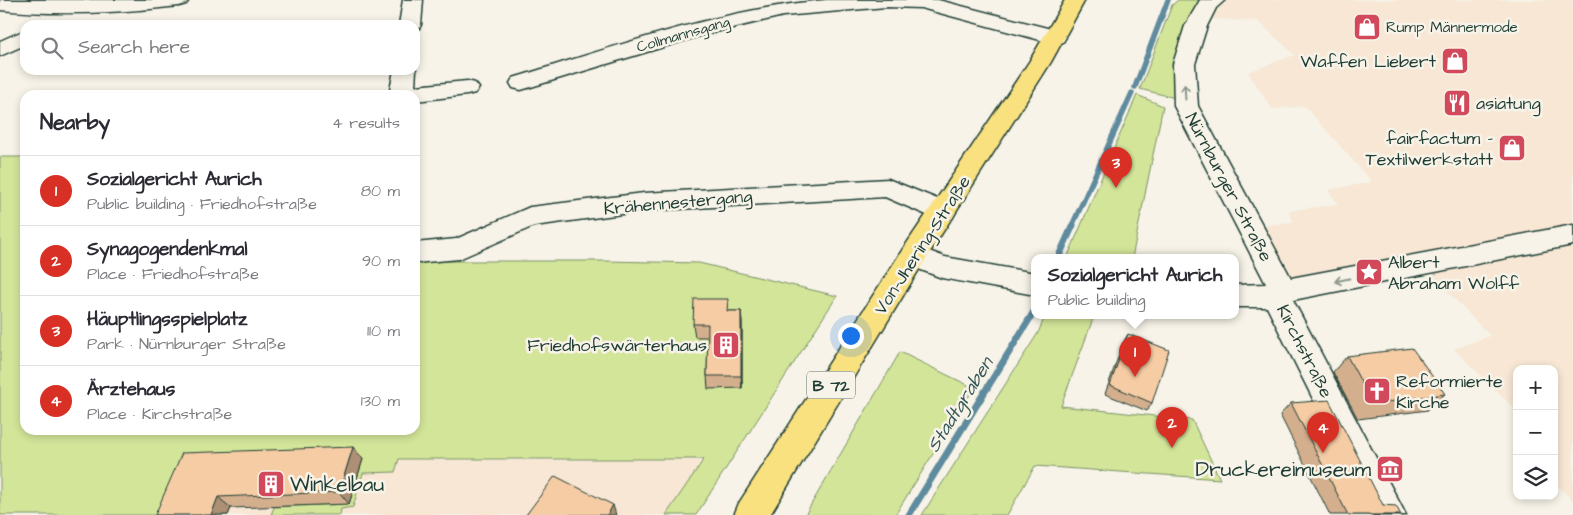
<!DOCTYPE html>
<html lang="en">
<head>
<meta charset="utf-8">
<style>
	:root { --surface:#fff; --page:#f2f2f3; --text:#2b2b33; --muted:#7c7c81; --line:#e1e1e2; --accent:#d93025 }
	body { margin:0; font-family:"Architects Daughter",sans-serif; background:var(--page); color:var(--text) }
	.controls { position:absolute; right:15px; bottom:15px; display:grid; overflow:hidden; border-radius:10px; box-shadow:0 2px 8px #0003 }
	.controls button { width:45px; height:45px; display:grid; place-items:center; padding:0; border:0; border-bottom:1px solid var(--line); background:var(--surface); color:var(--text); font:25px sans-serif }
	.you { position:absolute; left:850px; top:335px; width:18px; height:18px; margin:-12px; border:4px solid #fff; border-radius:50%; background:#1a73e8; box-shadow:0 0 0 8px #1a73e833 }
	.badge { display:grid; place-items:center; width:32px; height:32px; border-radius:50%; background:var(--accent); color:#fff; font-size:16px; font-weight:700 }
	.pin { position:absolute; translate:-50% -41px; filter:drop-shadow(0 1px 2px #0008) }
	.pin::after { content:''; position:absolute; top:26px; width:18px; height:15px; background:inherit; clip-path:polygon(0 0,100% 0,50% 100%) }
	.popup { position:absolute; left:1031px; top:254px; width:208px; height:65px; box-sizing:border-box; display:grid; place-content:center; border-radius:10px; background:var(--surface); filter:drop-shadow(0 1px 4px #0005); font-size:16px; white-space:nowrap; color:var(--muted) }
	.popup b { font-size:19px; color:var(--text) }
	.popup::after { content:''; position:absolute; left:50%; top:100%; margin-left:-10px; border:10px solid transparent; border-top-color:var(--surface) }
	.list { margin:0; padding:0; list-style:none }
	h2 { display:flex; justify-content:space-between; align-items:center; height:65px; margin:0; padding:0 20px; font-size:21px }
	h2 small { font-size:16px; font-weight:400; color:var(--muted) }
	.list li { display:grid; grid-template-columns:32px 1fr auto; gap:15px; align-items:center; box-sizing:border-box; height:70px; padding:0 20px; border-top:1px solid var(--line) }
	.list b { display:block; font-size:19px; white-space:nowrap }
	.list p { margin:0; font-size:16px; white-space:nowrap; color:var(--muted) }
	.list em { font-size:16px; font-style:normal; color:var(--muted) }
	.icon { flex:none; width:28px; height:28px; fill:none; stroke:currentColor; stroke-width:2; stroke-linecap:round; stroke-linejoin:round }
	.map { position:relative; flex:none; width:1573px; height:515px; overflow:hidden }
	.search { position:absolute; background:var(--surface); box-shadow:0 2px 8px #0003; left:20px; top:20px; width:400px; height:55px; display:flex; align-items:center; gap:12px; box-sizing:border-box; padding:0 18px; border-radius:15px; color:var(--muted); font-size:19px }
	.panel { position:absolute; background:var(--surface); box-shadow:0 2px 8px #0003; left:20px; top:90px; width:400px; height:345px; border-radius:15px }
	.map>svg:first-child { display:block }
	.built { fill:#f7e7d4 }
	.green { fill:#d3e599; stroke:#799166 }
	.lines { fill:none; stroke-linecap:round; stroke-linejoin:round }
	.stream-far1 { stroke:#5f8b9f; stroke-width:5.5 }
	.stream { stroke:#5f8b9f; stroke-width:7 }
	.minor-casing { stroke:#1f3d34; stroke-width:3 }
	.major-casing { stroke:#1f3d34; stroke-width:3 }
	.minor { fill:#f7f3e8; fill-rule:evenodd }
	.major { fill:#fae180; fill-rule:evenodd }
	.wall { fill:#d4af8e; stroke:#1f3d34 }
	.shaded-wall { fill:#ac8f74; stroke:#1f3d34 }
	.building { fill:#f6cca5; stroke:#1f3d34 }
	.oneway { stroke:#8b988e }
	.labels { text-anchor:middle; stroke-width:5; stroke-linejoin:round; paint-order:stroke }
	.far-poi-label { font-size:15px; fill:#1f3d34; stroke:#f7f3e8; text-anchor:start }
	.far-street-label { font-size:15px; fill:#1f3d34; stroke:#f7f3e8 }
	.shield { fill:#f7f3e8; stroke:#60746a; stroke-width:1 }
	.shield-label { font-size:16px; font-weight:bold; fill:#1f3d34 }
	.poi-label { font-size:18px; fill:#1f3d34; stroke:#f7f3e8; text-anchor:end }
	.street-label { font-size:18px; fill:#1f3d34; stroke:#f7f3e8 }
	.water-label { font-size:19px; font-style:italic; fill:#345758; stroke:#f7f3e8 }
	.near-poi-label { font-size:21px; fill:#1f3d34; stroke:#f7f3e8; text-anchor:end }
</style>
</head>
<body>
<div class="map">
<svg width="1573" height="515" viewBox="0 0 1573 515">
	<rect width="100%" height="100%" fill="#f7f3e8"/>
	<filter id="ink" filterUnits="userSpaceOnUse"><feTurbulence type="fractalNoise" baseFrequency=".02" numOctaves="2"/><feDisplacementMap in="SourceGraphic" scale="10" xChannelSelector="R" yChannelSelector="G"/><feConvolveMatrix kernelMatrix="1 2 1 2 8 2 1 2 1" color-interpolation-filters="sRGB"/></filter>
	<g filter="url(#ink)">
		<path class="built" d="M 1223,0 L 1573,0 L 1573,501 L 1554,481 L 1554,369 L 1517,369 L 1517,411 L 1454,349 L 1490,336 L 1429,272 L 1284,285 L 1254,226 L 1294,223 L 1288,211 L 1338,204 L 1328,190 L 1372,182 L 1305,106 L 1272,109 L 1248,72 L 1295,55 L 1258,21 L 1208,19 L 1215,4 Z
			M 363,459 L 507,460 L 704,459 L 696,515 L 174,515 Z"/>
		<path class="green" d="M 1178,0 L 1206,0 L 1179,99 L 1140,89 L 1172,5 Z
			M 1137,95 L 1163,106 L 1132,258 L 1067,258 Z
			M 0,157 L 25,157 L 25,430 L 415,430 L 415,261 L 606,261 L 699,263 L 837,296 L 696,515 L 666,515 L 704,459 L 399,459 L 395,472 L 363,473 L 353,507 L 341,509 L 340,515 L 271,515 L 274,507 L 349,504 L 362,459 L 174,515 L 0,515 Z
			M 1045,316 L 1094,316 L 1061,406 L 1192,420 L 1220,479 L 1035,466 L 1007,515 L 922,515 L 1038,333 Z
			M 900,352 L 974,388 L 895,515 L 805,515 Z"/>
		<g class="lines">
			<path class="stream-far1" d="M 1135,87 L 1168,0
				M 1072,226 L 1132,93"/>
			<path class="stream" d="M 1058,258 L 1073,225
				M 909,515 L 1035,310"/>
			<g class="minor-casing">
				<path id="minor" d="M 0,0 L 189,0 L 186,4 L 179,6 C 119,13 60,16 0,10 Z
					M 403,0 L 423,0 L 421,25 L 418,30 L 415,30 L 415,25 L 399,25 Z
					M 826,0 L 938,0 L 1063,32 L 1066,37 L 1063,42 L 1055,44 L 921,8 L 886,7 L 783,16 L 703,35 L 521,90 L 513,88 L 510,83 L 513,78 C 615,47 719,9 826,0 Z
					M 1200,0 L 1225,0 L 1216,8 L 1207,26 L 1195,64 L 1198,106 L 1291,278 L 1573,225 L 1573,245 L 1293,300 L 1406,515 L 1371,515 L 1267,307 L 1235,307 L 1235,285 L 1266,284 L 1174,106 L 1173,64 L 1185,26 Z
					M 25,30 L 25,45 L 0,56 L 0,41 Z
					M 415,68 L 416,70 L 415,86 L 467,81 L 475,83 L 479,88 L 475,93 L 467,95 L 415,101 L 415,95 L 389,95 L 394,70 L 415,70 Z
					M 888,179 L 952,205 L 956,212 L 952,219 L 943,222 L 885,197 L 644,211 L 534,226 L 459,259 L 415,263 L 415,243 L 456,239 L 530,207 L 644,193 Z
					M 913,245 L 945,257 L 1035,273 L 1035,295 L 942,278 L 903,263 L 899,256 L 903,249 Z"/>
			</g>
			<g class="major-casing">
				<path id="major" d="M 1065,0 L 1085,0 L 1051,62 L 923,263 L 770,515 L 734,515 L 739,503 L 903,249 L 1029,62 Z"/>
			</g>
			<use href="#minor" class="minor"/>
			<use href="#major" class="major"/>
		</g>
		<path class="wall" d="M 729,311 L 741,311 L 742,324 L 742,388 L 708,389 L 707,376 L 708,337 L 695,337 L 693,324 Z
			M 1128,334 L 1152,403 L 1147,411 L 1105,394 L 1123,343 Z
			M 1347,356 L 1445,394 L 1428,410 L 1358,419 L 1333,372 Z
			M 1291,403 L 1383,505 L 1401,515 L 1330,515 L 1280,415 Z
			M 353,447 L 363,459 L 349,504 L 231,508 L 228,515 L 155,515 Z"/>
		<path class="shaded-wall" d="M 741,311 L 742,324 L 742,388 L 741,376 Z
			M 353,447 L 363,459 L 349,504 L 339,492 Z
			M 218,497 L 231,508 L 228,515 L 211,515 Z
			M 613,505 L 616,515 L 607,515 Z"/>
		<path class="building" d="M 694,299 L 728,299 L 727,311 L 741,311 L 741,376 L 707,376 L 708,324 L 693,324 Z
			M 1128,334 L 1169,350 L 1152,403 L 1110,385 Z
			M 1412,348 L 1445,394 L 1373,404 L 1347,356 Z
			M 1329,400 L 1383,505 L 1396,506 L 1401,515 L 1348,515 L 1291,403 Z
			M 353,447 L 339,492 L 218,497 L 211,515 L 155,515 L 182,453 Z
			M 555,476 L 613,505 L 607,515 L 526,515 Z"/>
		<defs><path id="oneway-shaft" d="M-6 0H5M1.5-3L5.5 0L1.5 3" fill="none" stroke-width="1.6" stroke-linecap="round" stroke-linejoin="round" transform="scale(1.25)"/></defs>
		<g class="oneway">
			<use href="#oneway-shaft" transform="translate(1185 92) rotate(-93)"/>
			<use href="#oneway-shaft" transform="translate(1342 280) rotate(169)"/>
		</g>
	</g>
	<defs>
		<g id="shop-square" transform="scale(1.4375)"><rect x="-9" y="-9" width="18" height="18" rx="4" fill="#d1495b" stroke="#f7f3e8"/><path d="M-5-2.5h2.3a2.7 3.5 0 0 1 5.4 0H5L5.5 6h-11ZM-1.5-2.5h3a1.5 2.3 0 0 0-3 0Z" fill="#fff"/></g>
		<g id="restaurant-square" transform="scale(1.4375)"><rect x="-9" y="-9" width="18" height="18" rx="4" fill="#d1495b" stroke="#f7f3e8"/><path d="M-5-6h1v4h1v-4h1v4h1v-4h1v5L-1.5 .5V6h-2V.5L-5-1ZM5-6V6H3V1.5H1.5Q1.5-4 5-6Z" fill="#fff"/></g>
		<g id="sight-square" transform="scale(1.4375)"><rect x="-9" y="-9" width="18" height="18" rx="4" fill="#d1495b" stroke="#f7f3e8"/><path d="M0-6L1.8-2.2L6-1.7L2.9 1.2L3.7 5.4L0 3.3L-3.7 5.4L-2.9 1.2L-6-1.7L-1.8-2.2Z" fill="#fff"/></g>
		<g id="building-square" transform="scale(1.4375)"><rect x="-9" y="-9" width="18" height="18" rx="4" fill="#d1495b" stroke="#f7f3e8"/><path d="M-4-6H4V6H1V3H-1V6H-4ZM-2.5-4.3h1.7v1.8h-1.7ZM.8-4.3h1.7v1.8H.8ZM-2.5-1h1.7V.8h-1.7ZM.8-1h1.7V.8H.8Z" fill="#fff"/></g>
		<g id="church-square" transform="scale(1.4375)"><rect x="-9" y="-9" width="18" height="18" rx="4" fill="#d1495b" stroke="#f7f3e8"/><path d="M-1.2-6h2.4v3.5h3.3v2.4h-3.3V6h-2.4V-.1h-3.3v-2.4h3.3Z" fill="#fff"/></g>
		<g id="museum-square" transform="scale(1.4375)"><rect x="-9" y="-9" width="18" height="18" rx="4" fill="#d1495b" stroke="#f7f3e8"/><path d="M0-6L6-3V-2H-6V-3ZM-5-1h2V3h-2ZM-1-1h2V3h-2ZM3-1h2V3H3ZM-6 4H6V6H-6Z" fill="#fff"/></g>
	</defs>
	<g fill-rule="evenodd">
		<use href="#shop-square" x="1367" y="27"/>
		<use href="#shop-square" x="1455" y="61"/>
		<use href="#restaurant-square" x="1457" y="103"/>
		<use href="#shop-square" x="1512" y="148"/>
		<use href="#sight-square" x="1369" y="272"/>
		<use href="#building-square" x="726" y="345"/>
		<use href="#church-square" x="1377" y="391"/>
		<use href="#museum-square" x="1390" y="469"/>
		<use href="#building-square" x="271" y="484"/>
	</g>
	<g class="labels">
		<g class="far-poi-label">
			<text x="1386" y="32">Rump Männermode</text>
		</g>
		<g class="far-street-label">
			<text transform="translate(683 34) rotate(-16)" y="5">Collmannsgang</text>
		</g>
		<rect class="shield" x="807" y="371.5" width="48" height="27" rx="4"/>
		<g class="shield-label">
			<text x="831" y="391">B 72</text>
		</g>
		<g class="poi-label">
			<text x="1436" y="67">Waffen Liebert</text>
			<text x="1476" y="109" text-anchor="start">asiatung</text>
			<text x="1493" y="144">fairfactum –<tspan x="1493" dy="21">Textilwerkstatt</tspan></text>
			<text x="1388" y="268" text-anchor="start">Albert<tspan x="1388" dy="21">Abraham Wolff</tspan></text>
			<text x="707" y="351">Friedhofswärterhaus</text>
			<text x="1396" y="387" text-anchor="start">Reformierte<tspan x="1396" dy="21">Kirche</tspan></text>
		</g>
		<g class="street-label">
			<text transform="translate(1229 187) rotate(62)" y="6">Nürnburger Straße</text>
			<text transform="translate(678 202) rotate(-5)" y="6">Krähennestergang</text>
			<text transform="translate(922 245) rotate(-57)" y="6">Von-Jhering-Straße</text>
			<text transform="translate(1305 351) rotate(63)" y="6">Kirchstraße</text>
		</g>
		<g class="water-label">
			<text transform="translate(959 404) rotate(-58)" y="7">Stadtgraben</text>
		</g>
		<g class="near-poi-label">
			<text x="1371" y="476">Druckereimuseum</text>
			<text x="290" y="491" text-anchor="start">Winkelbau</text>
		</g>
	</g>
</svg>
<div class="controls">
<button>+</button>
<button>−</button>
<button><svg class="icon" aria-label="layers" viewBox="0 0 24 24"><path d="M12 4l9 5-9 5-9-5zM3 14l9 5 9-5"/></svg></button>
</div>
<div class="you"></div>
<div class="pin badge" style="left:1135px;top:377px">1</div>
<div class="popup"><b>Sozialgericht Aurich</b>Public building</div>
<div class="pin badge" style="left:1172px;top:448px">2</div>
<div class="pin badge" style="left:1116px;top:188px">3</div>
<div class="pin badge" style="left:1323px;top:453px">4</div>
<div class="search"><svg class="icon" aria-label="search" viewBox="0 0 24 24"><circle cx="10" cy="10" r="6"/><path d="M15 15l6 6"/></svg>Search here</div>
<section class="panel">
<h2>Nearby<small>4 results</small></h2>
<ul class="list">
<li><span class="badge">1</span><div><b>Sozialgericht Aurich</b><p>Public building · Friedhofstraße</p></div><em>80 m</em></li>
<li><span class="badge">2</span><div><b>Synagogendenkmal</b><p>Place · Friedhofstraße</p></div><em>90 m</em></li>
<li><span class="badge">3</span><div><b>Häuptlingsspielplatz</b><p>Park · Nürnburger Straße</p></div><em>110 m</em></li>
<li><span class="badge">4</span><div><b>Ärztehaus</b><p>Place · Kirchstraße</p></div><em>130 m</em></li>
</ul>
</section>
</div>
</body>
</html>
